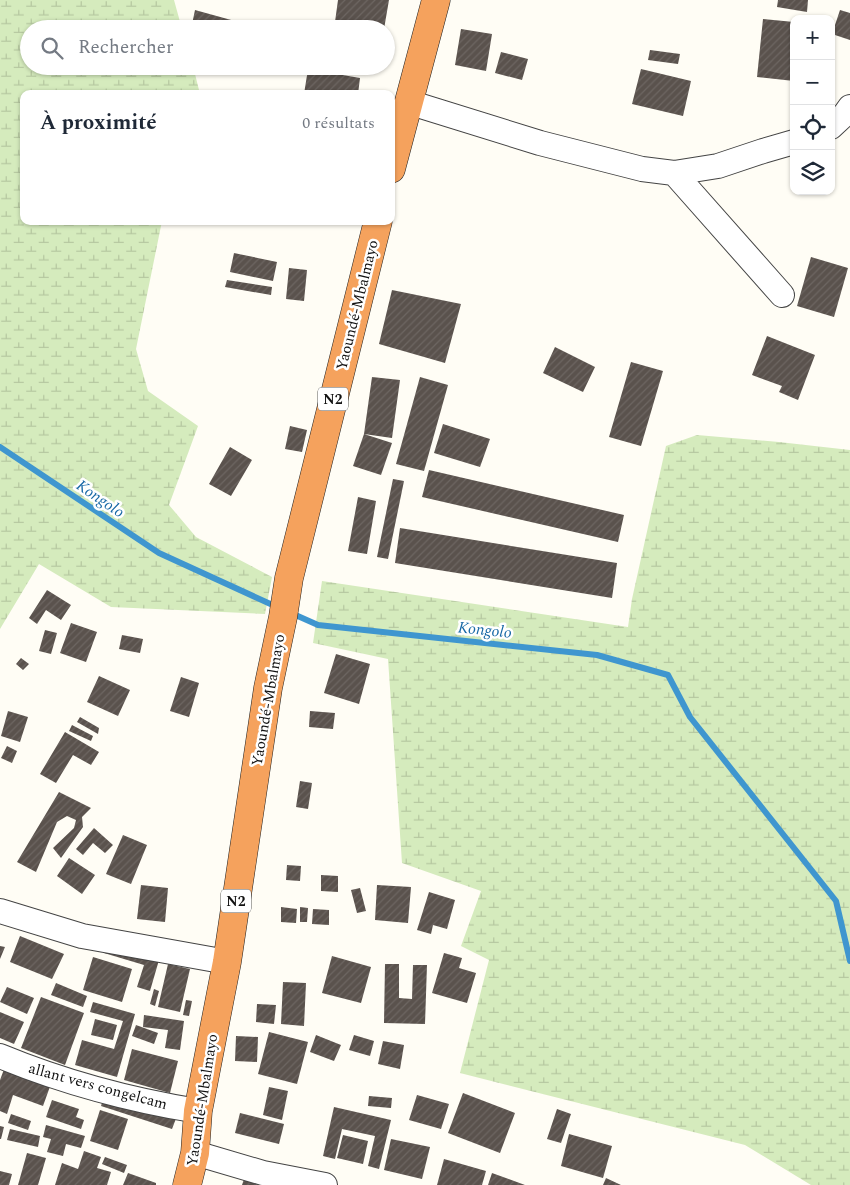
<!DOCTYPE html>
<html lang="fr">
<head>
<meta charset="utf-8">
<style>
	:root { --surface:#fff; --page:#f6f6f7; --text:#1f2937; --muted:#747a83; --line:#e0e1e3 }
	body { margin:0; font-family:Spectral,serif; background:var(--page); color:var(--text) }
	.controls { position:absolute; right:15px; top:15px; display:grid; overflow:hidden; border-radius:10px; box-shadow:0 1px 4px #0004 }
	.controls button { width:45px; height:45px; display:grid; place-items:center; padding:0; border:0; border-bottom:1px solid var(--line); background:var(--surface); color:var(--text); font:25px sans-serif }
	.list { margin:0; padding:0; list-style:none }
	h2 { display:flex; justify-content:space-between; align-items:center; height:65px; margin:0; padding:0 20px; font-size:21px }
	h2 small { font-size:16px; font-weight:400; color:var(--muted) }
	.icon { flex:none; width:28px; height:28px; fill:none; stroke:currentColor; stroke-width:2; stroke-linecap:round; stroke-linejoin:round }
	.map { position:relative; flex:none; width:850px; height:1185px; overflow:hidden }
	.search { position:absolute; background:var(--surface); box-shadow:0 1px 4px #0004; left:20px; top:20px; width:375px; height:55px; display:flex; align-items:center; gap:12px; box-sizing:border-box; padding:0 18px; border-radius:28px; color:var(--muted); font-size:19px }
	.panel { position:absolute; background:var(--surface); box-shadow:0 1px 4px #0004; left:20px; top:90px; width:375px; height:135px; border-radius:10px }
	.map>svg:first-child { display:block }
	.wetland { fill:url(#wetland-marsh) }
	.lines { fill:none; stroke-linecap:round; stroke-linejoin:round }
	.stream { stroke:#3f96cf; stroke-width:6 }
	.building { fill:url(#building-hatch) }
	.street-casing { stroke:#444; stroke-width:26 }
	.highway-casing { stroke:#222; stroke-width:29 }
	.street { stroke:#fff; stroke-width:24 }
	.highway { stroke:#f5a25d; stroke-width:28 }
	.labels { text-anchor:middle; stroke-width:5; stroke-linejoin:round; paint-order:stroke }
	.shield { fill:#fff; stroke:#585858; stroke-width:1 }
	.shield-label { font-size:14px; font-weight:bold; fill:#111 }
	.street-label { font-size:15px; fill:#111; stroke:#fff }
	.water-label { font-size:16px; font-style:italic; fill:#1768a6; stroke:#fff }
</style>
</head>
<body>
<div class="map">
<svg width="850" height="1185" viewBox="0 0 850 1185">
	<defs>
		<pattern id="wetland-marsh" width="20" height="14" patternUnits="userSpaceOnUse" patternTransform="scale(1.25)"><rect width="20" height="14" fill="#d5ebbd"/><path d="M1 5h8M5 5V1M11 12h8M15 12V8" fill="none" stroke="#b6c8a1"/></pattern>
		<pattern id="building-hatch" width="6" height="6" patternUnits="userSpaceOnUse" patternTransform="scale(1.25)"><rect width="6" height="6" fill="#5a524d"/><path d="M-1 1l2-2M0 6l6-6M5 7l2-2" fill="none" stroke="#6d6662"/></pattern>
	</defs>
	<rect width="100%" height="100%" fill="#fffdf5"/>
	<path class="wetland" d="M 0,0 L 174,0 L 182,29 L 29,29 L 29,66 L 193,66 L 200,94 L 24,94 L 24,221 L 162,221 L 136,349 L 148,391 L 198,426 L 169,505 L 196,537 L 272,577 L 265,614 L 111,607 L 39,564 L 0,629 Z
		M 697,435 L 779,442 L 850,450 L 850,1185 L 811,1185 L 745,1145 L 460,1073 L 489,960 L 461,946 L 481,891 L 402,863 L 388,659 L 313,643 L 322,581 L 628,627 L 632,599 L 666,446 Z"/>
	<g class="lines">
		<path class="stream" d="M 0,447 L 159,553 L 277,607
			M 291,613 L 318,625 L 597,655 L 668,675 L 690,717 L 836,901 L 850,961"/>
	</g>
	<path class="building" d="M 338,0 L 389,0 L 384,29 L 334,29 Z
		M 778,0 L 808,0 L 807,12 L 777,7 Z
		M 195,10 L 242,23 L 241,29 L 191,29 Z
		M 840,10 L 850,13 L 850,40 L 832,34 Z
		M 763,19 L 794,22 L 794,81 L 757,77 Z
		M 461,29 L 492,34 L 486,71 L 455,65 Z
		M 650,50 L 680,54 L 678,64 L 648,60 Z
		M 501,52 L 528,59 L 522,80 L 495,73 Z
		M 339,66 L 372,66 L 371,73 L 339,67 Z
		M 308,69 L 360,78 L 358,94 L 304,94 Z
		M 641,69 L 691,81 L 683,116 L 632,104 Z
		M 234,253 L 277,262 L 273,281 L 230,272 Z
		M 811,257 L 848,268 L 834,317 L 797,306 Z
		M 289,268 L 307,270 L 304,301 L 286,299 Z
		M 227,280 L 272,287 L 271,295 L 225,287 Z
		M 392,290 L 461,304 L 445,363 L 379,344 Z
		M 767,336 L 815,355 L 798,400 L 779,392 L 782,386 L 752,375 Z
		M 555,347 L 595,367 L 583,392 L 543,373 Z
		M 631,362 L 663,371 L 641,446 L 609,437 Z
		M 372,377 L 400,380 L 392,438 L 364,434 Z
		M 420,377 L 448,385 L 424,471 L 396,464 Z
		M 443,424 L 490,439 L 480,467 L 434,453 Z
		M 290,426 L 307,430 L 302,452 L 285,449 Z
		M 364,434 L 392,443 L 381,475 L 353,466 Z
		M 230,447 L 252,460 L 231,496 L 209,484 Z
		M 429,470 L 624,515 L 618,542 L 422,497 Z
		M 393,479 L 404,481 L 388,559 L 377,557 Z
		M 358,497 L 376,501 L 367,554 L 348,551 Z
		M 400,528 L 617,563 L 612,598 L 395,563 Z
		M 47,590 L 71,605 L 61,620 L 46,610 L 37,624 L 29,618 Z
		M 71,623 L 97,632 L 86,662 L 60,653 Z
		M 45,630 L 57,633 L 51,654 L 39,651 Z
		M 122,635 L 143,639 L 140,653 L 119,649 Z
		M 336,654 L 370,664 L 359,704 L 324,693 Z
		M 21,658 L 29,664 L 23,670 L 16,664 Z
		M 99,676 L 130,690 L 118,716 L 87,702 Z
		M 181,677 L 199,683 L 189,717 L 170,711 Z
		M 8,711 L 28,717 L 20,742 L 1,736 Z
		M 310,711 L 335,713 L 333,729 L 309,727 Z
		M 80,717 L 99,728 L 98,734 L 77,722 Z
		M 72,725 L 93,736 L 91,741 L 69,731 Z
		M 65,732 L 99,752 L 91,765 L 73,755 L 56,783 L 40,774 Z
		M 7,746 L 17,751 L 12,763 L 1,758 Z
		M 300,781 L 312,783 L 308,809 L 296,807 Z
		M 59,792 L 91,808 L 82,817 L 83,827 L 61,858 L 53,848 L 74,828 L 76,820 L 67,816 L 57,822 L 36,872 L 17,862 Z
		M 94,828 L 113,845 L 105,853 L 93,843 L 83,855 L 76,849 Z
		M 123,835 L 147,845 L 131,884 L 106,874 Z
		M 69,858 L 95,875 L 82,894 L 57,876 Z
		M 287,865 L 301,866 L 300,881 L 286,880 Z
		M 321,875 L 338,876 L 338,892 L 321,891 Z
		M 141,885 L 168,888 L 165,922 L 137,919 Z
		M 377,885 L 411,887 L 408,923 L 375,920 Z
		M 360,888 L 366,911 L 357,913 L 351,890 Z
		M 429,892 L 455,900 L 447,929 L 433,925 L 431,934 L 417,930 Z
		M 281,907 L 297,909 L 296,923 L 281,922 Z
		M 300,907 L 308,908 L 307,922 L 300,922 Z
		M 313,909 L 329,910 L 329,925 L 312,924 Z
		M 20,936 L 64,954 L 52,979 L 10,962 Z
		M 107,944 L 159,960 L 150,991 L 137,987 L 144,965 L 104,953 Z
		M 0,946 L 5,947 L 0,959 Z
		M 444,953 L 462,958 L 459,968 L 476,973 L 467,1003 L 432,993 Z
		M 332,956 L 371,967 L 361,1003 L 322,993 Z
		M 93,957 L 132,969 L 122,1002 L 83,990 Z
		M 168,964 L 190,969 L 180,1012 L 158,1007 Z
		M 385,964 L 399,964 L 399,998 L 412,999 L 413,965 L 427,965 L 425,1024 L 384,1023 Z
		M 283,982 L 306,983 L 304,1026 L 281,1024 Z
		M 56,983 L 87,996 L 83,1007 L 51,995 Z
		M 7,987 L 34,998 L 27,1014 L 0,1002 Z
		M 154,989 L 159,991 L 155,1006 L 150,1004 Z
		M 41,997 L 84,1013 L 65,1065 L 21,1048 Z
		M 186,1000 L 192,1001 L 189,1016 L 183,1015 Z
		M 93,1002 L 135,1014 L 117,1077 L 75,1065 L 82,1040 L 114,1049 L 123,1021 L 90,1012 Z
		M 257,1004 L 276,1005 L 274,1024 L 256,1022 Z
		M 0,1012 L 24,1022 L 14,1044 L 0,1038 Z
		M 144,1015 L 184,1021 L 180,1050 L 165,1048 L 168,1030 L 143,1027 Z
		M 95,1019 L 117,1025 L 113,1040 L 91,1035 Z
		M 136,1025 L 158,1033 L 154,1044 L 132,1036 Z
		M 269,1032 L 308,1042 L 297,1084 L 258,1074 Z
		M 316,1035 L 341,1045 L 334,1061 L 310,1052 Z
		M 354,1035 L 374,1041 L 370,1056 L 349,1050 Z
		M 236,1036 L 258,1037 L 257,1062 L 235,1061 Z
		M 383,1041 L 404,1045 L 400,1069 L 378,1064 Z
		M 132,1049 L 178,1061 L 170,1093 L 124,1080 Z
		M 6,1064 L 52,1081 L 43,1106 L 13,1095 L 7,1114 L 0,1111 L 0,1080 Z
		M 269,1087 L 288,1091 L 282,1120 L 263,1115 Z
		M 105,1093 L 177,1116 L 172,1129 L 101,1106 Z
		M 463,1093 L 515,1113 L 500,1153 L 448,1133 Z
		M 417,1095 L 449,1104 L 441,1129 L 409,1120 Z
		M 369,1096 L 392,1098 L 391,1108 L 368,1106 Z
		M 52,1100 L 79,1109 L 76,1117 L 84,1120 L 81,1129 L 46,1117 Z
		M 334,1107 L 391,1120 L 379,1169 L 368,1166 L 375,1136 L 342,1129 L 335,1159 L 323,1156 Z
		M 557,1109 L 571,1114 L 561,1143 L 547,1139 Z
		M 100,1110 L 128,1119 L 118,1150 L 90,1141 Z
		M 240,1113 L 284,1124 L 279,1144 L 235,1133 Z
		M 11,1114 L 31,1121 L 28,1130 L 8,1123 Z
		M 46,1125 L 85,1136 L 81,1148 L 66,1144 L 63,1156 L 47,1152 L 51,1139 L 43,1137 Z
		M 0,1126 L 4,1127 L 1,1139 L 0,1139 Z
		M 10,1129 L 40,1136 L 38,1147 L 7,1140 Z
		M 569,1134 L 612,1146 L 603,1178 L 561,1166 Z
		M 343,1135 L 368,1141 L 363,1164 L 337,1158 Z
		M 391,1139 L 430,1147 L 422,1179 L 384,1170 Z
		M 84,1151 L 101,1157 L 97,1168 L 111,1172 L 107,1185 L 55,1185 L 62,1163 L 78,1169 Z
		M 27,1153 L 46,1158 L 38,1185 L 18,1185 Z
		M 105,1157 L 127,1165 L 124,1173 L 102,1164 Z
		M 444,1159 L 486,1171 L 482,1185 L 437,1185 Z
		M 0,1171 L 12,1174 L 9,1185 L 0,1185 Z
		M 128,1173 L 156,1183 L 156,1185 L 123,1185 Z
		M 492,1173 L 525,1185 L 488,1185 Z
		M 606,1178 L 621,1185 L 603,1185 Z
		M 244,1179 L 258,1185 L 242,1185 Z"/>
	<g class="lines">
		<g class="street-casing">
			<path id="street" d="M 408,102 L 540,143 L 642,169 L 674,173 L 718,166 L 763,151 L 794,142
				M 831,127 L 845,114 L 850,107
				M 674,173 L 782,295
				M 0,911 L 82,936 L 227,962
				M 0,1056 C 63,1082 130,1100 198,1111
				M 195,1153 L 263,1173 L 325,1185"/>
		</g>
		<g class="highway-casing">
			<path id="highway" d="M 391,169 L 436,0
				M 187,1185 L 195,1153 L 198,1111 L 227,962 L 268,688 L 283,617 L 289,578 L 378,221"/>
		</g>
		<use href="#street" class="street"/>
		<use href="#highway" class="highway"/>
	</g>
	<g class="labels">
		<g class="shield">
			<rect x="318" y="387.5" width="30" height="23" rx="4"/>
			<rect x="221" y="889.5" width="30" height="23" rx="4"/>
		</g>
		<g class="shield-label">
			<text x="333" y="404">N2</text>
			<text x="236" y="906">N2</text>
		</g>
		<g class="street-label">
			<text transform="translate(357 305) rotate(-76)" y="5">Yaoundé-Mbalmayo</text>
			<text transform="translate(268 700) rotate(-80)" y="5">Yaoundé-Mbalmayo</text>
			<text transform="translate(98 1086) rotate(15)" y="5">allant vers congelcam</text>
			<text transform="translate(202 1100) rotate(-81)" y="5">Yaoundé-Mbalmayo</text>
		</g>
		<g class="water-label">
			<text transform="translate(101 498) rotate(34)" y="6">Kongolo</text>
			<text transform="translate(485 629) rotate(6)" y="6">Kongolo</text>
		</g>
	</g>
</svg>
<div class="controls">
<button>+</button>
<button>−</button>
<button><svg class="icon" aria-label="locate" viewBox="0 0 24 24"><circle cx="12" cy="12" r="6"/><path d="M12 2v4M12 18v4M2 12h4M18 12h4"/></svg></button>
<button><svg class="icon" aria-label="layers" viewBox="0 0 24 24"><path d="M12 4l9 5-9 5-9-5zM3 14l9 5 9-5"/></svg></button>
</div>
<div class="search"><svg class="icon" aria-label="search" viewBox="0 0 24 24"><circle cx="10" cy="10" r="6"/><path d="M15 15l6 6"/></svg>Rechercher</div>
<section class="panel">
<h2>À proximité<small>0 résultats</small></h2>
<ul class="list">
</ul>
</section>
</div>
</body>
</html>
